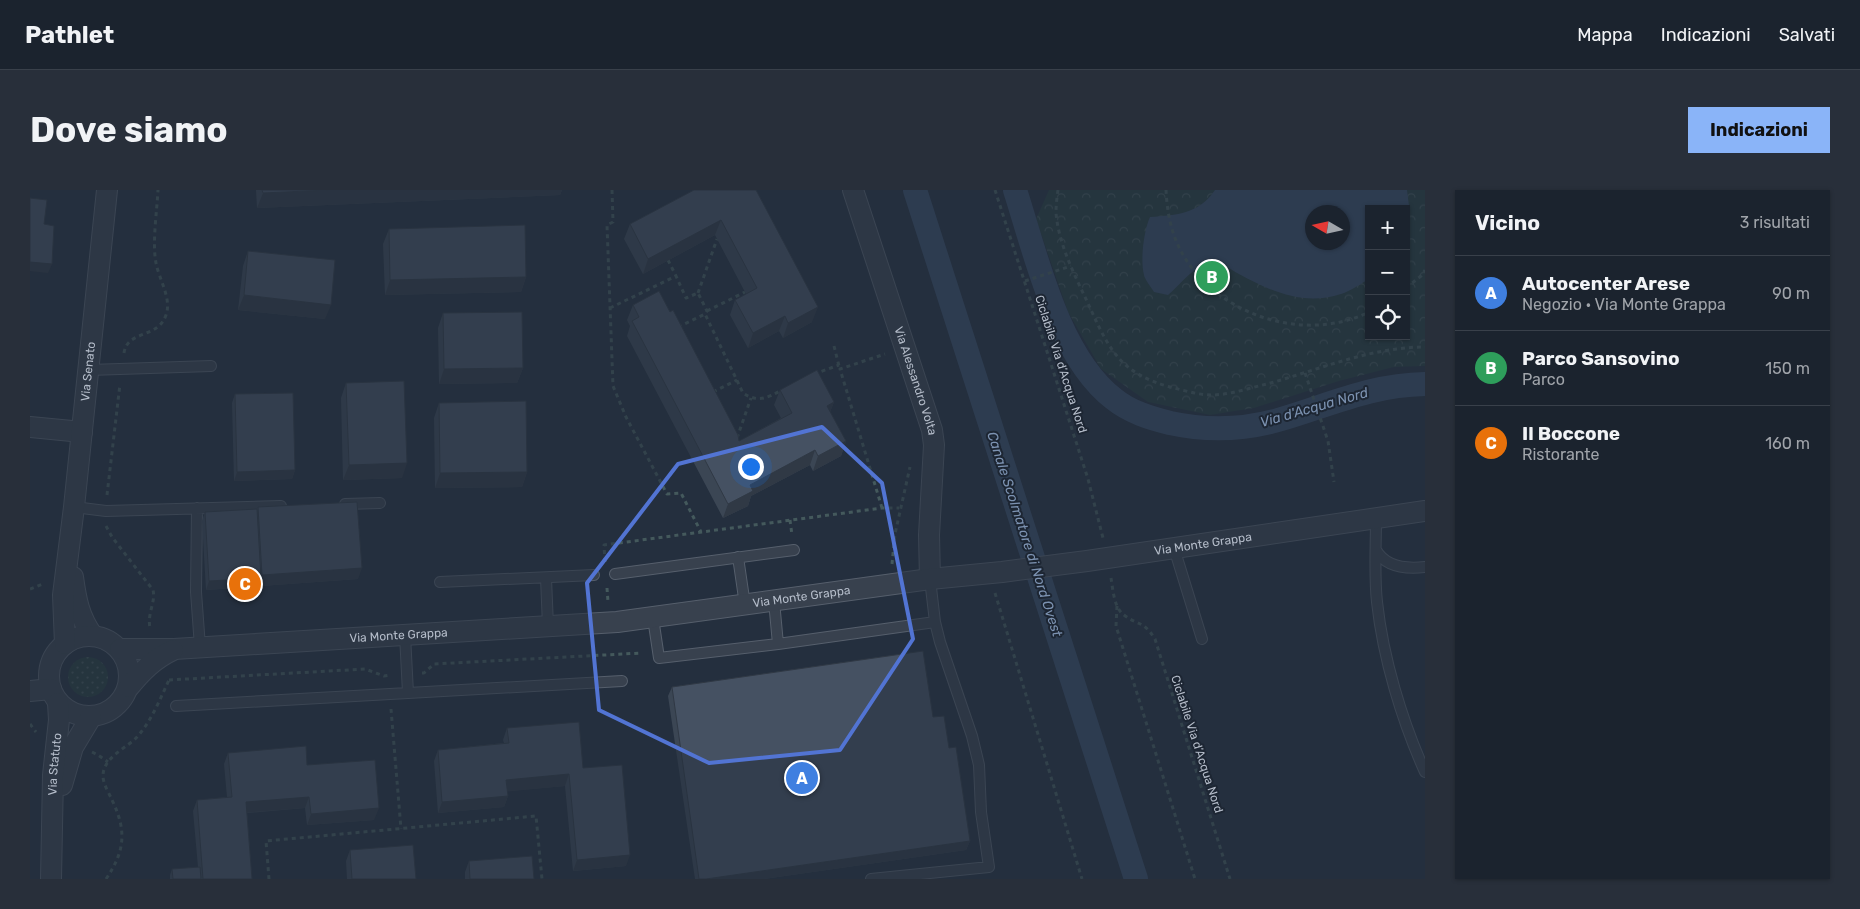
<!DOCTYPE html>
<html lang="it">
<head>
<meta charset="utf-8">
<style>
	:root { --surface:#1b232e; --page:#282f3a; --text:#f1f3f6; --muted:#a0a4aa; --line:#39404a; --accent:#8ab4f8 }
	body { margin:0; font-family:Rubik,sans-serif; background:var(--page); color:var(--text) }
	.controls { position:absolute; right:15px; top:15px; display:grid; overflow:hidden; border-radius:0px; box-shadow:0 1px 4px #0004 }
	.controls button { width:45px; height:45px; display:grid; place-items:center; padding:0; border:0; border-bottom:1px solid var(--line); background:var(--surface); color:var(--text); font:25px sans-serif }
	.compass { position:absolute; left:1275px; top:15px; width:45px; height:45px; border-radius:50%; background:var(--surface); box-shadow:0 1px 4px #0004; rotate:279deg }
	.you { position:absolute; left:720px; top:276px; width:18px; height:18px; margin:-12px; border:4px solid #fff; border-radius:50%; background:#1a73e8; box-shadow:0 0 0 8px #1a73e833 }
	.badge { display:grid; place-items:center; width:32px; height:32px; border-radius:50%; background:var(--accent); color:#fff; font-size:16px; font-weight:700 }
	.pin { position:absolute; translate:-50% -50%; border:2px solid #fff; box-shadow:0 1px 5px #0006 }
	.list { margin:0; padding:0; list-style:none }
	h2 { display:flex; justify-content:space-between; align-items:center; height:65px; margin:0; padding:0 20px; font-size:21px }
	h2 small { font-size:16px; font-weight:400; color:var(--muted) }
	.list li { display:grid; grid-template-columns:32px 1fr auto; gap:15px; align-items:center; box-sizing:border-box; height:75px; padding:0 20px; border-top:1px solid var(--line) }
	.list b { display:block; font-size:19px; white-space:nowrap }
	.list p { margin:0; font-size:16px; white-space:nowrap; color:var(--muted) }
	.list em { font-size:16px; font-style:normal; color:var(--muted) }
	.icon { flex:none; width:28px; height:28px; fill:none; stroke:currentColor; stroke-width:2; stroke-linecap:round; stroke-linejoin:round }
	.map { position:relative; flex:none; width:1395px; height:689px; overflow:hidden; border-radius:0px }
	header { display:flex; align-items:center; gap:30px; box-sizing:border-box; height:70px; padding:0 25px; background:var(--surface); border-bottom:1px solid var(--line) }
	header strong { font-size:24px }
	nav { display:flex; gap:28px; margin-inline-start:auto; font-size:18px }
	.intro { display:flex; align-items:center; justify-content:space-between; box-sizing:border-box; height:120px; padding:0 30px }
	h1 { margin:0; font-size:35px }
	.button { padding:12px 22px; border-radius:0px; background:var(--accent); color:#111; font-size:18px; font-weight:700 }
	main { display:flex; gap:30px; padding:0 30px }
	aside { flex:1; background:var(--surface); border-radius:0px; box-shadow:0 1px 4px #0004 }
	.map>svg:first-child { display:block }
	.grass { fill:url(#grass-dots) }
	.park { fill:url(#park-crowns); fill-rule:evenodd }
	.water { fill:#394c67; fill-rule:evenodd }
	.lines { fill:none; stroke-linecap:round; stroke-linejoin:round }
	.canal { stroke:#394c67; stroke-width:24 }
	.lane-casing { stroke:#565f6c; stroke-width:12 }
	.street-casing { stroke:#565f6c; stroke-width:22 }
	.path { stroke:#44595c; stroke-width:3; stroke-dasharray:4 4; stroke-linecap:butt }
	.lane { stroke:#38414e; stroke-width:10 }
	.street { stroke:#38414e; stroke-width:20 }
	.wall { fill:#3b4654 }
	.shaded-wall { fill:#303945 }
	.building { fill:#455162; stroke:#303945 }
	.marked { fill:none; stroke:#5274d3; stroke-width:4; stroke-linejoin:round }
	.labels { text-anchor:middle; stroke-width:4; stroke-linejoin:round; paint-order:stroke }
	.street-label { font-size:12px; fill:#b4bcc9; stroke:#1d2633 }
	.water-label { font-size:14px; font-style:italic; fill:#7c92b1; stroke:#1d2633 }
</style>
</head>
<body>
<header>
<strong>Pathlet</strong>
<nav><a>Mappa</a><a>Indicazioni</a><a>Salvati</a></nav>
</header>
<div class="intro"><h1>Dove siamo</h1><a class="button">Indicazioni</a></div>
<main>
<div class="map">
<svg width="1395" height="689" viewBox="0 0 1395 689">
	<defs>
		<pattern id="grass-dots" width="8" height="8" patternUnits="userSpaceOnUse" patternTransform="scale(1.25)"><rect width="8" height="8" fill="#263c3f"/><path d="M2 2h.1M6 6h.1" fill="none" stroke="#435659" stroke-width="1.8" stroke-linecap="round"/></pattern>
		<pattern id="park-crowns" width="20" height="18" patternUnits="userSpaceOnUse" patternTransform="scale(1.25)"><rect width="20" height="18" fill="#263c3f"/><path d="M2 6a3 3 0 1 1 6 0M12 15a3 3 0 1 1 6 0" fill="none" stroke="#435659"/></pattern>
	</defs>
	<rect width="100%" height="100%" fill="#242f3e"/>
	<path class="grass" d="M38 487a20 20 0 1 1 40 0a20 20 0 1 1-40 0Z"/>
	<path class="park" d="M 1019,0 L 1395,0 L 1395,176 L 1364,177 L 1309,191 L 1224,218 L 1180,225 L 1118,212 L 1071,179 L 1038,122 L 1006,29 ZM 1339,19 L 1376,19 L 1376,146 L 1339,146 ZM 1282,22 L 1312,22 L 1312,52 L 1282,52 Z"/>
	<path class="water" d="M 1185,0 L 1377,0 L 1379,16 L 1376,32 L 1376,19 L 1339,19 L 1339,89 C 1330,94 1321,101 1311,104 C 1274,116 1242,102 1209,84 C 1198,78 1190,70 1177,74 C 1162,78 1150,95 1138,105 L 1124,102 C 1121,97 1115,90 1114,85 C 1110,70 1114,40 1120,27 C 1147,25 1169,24 1185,0 ZM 1282,22 L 1312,22 L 1312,52 L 1282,52 Z"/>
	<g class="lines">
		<path class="canal" d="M 885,0 L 1106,689
			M 985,0 C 1006,65 1028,166 1084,209 C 1100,222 1120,228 1140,233 C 1177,241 1212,240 1248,230 C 1300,215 1340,195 1395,194"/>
		<g class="lane-casing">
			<path id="lane" d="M 59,180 L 181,176
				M 315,314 L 350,313
				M 44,317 L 76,321 L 251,316
				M 167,318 L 166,402 L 170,457
				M 1346,328 C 1346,356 1344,385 1347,412 C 1353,468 1372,531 1395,582
				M 1144,358 L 1172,449
				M 1346,360 C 1356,378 1377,379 1395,377
				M 708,367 L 715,415
				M 585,384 L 764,360
				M 516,388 L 518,436
				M 410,392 L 564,385
				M 623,428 L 629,468 L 748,454 L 744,411
				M 748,454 L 905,432 L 900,389
				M 378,503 L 592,491
				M 146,516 L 378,503 L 375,445
				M 841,689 L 959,677 L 951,622 L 949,575 L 942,546 L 910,452 L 905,432"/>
		</g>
		<g class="street-casing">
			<g id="street">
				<path id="s1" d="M 823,0 L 902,240 L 904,255 L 899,345 L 900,389"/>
				<path d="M 0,237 L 52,242"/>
				<path d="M 43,387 C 46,409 49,427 63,446"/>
				<circle cx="59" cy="486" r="40"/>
				<path id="s2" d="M 35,454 L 33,405 L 44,317 L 77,0"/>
				<path id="s3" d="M 90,459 L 144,459 L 587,432 L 900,389 L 972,382 L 1057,371 L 1395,321"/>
				<path d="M 99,497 C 112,481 124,469 143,460"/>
				<path d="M 0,501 L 21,499"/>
				<path d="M 32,595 L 43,557 L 61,527"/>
				<path id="s4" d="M 21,689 L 23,585 L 29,530 L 28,513"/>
			</g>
		</g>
		<path class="path" d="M 582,0 L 583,32 L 577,35 L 583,196 L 596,227 L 637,304 L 651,303 L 671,342
			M 965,0 L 1058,289 L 1073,348
			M 1028,0 C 1027,7 1026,15 1026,23 C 1029,58 1048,91 1062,122 C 1081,164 1094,184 1140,197 C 1153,200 1168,205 1181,205 C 1200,205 1219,198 1237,194 C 1288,180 1341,157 1395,157
			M 1136,0 C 1137,21 1141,44 1152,63 C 1187,125 1274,154 1339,122
			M 638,70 L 646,86
			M 995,91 L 1041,76
			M 1376,98 L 1391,86 L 1395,80
			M 668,103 L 687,49
			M 580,118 L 646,86 L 656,108 L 668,103 L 677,121 L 675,124 L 713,203 C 728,213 737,208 752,200
			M 677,121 L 715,102
			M 648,137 L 675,124
			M 804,156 L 809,176
			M 94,163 C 97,140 128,149 136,125 C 142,109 129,89 126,73 C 122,53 127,21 128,0
			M 1275,183 L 1298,251 L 1304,292
			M 784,184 L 809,175
			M 683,202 L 707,190
			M 707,248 L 721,208
			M 77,305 L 90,194
			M 852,318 L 810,179 L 855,164
			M 760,330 L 762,345
			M 76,336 L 82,347 L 123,400 C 126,412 117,423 120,438
			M 575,372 L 574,355 L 852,318 L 869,318
			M 862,374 L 865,344 L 880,277
			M 1081,388 C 1083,400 1084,418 1094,425 C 1108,436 1113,430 1125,449 L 1200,689
			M 577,398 L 578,412
			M 0,399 L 13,394
			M 965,403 L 1052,689
			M 1087,416 L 1086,436 L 1165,689
			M 392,483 L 394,483 L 404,474 L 612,463
			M 139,490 L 335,479 L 354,486 L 361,485
			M 361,519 L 371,639
			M 0,534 L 6,542
			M 62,562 L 68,565 L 78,572
			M 76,689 C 95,661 97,641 82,610 C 79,603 73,594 73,586 C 73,567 97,558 107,547 C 122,530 130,509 139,490 L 138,488
			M 239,689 L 236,651 L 506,626 L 512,689"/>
		<use href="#lane" class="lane"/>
		<use href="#street" class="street"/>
	</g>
	<path class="wall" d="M 226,0 L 532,0 L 530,5 L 227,18 Z
		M 664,0 L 782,132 L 753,148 L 749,141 L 718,158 L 700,125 L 705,110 L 716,104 L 685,45 L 613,84 L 594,49 L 600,34 Z
		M 359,39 L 496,87 L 491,102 L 355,105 L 353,54 Z
		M 218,61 L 295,129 L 208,120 L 213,76 Z
		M 603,115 L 709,251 L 751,228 L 744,215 L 750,200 L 804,212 L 800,222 L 816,251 L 811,266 L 783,281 L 780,275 L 721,306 L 718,316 L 693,328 L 597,146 L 600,136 L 597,130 Z
		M 413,123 L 493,178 L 487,193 L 409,194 L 408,138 Z
		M 316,193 L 372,288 L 313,290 L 311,208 Z
		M 205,204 L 265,280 L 262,289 L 204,291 L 202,213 Z
		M 409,213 L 497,282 L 492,297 L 405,298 L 404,228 Z
		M 228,317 L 328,389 L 176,400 L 172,331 L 175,322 L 227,319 Z
		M 642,497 L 903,527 L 940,651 L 936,660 L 734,689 L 665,689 L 638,506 Z
		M 477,538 L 553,578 L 596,676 L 543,681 L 535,596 L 477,601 L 478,606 L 474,617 L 408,623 L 404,571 L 408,560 L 474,553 L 473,550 Z
		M 198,563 L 277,575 L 344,630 L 277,635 L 275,618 L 217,623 L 222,689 L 140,689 L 140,685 L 142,679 L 168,677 L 163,621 L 167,610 L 197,607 L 194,574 Z
		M 320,660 L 386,689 L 317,689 L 316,671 Z
		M 439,671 L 504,689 L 435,689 L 435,682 Z"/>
	<path class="shaded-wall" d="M 298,0 L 532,0 L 530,5 L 227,18 L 233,3 Z
		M 691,30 L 685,45 L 613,84 L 618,69 Z
		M 0,72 L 22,74 L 18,83 L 0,81 Z
		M 496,87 L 491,102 L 355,105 L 360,90 Z
		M 214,105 L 301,115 L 295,129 L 208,120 Z
		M 788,117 L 782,132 L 753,148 L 758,133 Z
		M 755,126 L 749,141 L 718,158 L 723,143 Z
		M 493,178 L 487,193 L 409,194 L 414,179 Z
		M 804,212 L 798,227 L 797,216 Z
		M 816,251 L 811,266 L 783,281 L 788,266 Z
		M 785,260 L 780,275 L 721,306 L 718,316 L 693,328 L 698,314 L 720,295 Z
		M 377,273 L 372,288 L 313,290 L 319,275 Z
		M 265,280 L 262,289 L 204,291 L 207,282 Z
		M 497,282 L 492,297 L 405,298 L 410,283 Z
		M 332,378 L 328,389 L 176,400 L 179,391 L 231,388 L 232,385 Z
		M 539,584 L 535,596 L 472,602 L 476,590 Z
		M 478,606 L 474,617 L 408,623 L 412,612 Z
		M 279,607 L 275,618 L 212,623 L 216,612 Z
		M 349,618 L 344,630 L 277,635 L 281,624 Z
		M 940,651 L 936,660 L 734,689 L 676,689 Z
		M 600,665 L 596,676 L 543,681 L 547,670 Z"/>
	<path class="building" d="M 232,0 L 298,0 L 233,3 Z
		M 664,0 L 726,0 L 788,117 L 758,133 L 755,126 L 723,143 L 705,110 L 727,98 L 691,30 L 618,69 L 600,34 Z
		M 0,8 L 17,10 L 14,34 L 24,36 L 22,74 L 0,72 Z
		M 495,35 L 496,87 L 360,90 L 359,39 Z
		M 218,61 L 305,70 L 301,115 L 214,105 Z
		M 629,101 L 640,122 L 643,120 L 708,245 L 709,251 L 762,223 L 750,200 L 787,180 L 804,212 L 797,216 L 816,251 L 788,266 L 785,260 L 720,295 L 723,301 L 698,314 L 602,131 L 609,127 L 603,115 Z
		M 492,122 L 493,178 L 414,179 L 413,123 Z
		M 374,191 L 377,273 L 319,275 L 316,193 Z
		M 263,203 L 265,280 L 207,282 L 205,204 Z
		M 496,211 L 497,282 L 410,283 L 409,213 Z
		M 327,312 L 332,378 L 232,385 L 228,317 Z
		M 227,319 L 231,388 L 179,391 L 175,322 Z
		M 893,461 L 903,527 L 914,526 L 919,558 L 926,557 L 940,651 L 676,689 L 669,689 L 642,497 Z
		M 549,532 L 553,578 L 592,575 L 600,665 L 547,670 L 539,584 L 476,590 L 478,606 L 412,612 L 408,560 L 479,553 L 477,538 Z
		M 276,556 L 277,575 L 345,570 L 349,618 L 281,624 L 279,607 L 216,612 L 222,689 L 173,689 L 167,610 L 202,607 L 198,563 Z
		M 383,655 L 386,689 L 322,689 L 320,660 Z
		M 502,666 L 504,689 L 440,689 L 439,671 Z
		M 170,677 L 171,689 L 143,689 L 142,679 Z"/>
	<path d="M0 0H1395V689H0ZM 792,237 L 852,293 L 883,449 L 810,560 L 679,573 L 569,520 L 557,393 L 648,274 Z" fill="#242f3e" fill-opacity=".55" fill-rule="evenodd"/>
	<path class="marked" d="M 792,237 L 852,293 L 883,449 L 810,560 L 679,573 L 569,520 L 557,393 L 648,274 Z"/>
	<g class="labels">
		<g class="street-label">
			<text transform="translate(1031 174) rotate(72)" y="4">Ciclabile Via d’Acqua Nord</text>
			<text dy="4" stroke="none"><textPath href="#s2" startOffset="274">Via Senato</textPath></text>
			<text dy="4" stroke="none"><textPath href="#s1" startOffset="201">Via Alessandro Volta</textPath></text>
			<text dy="4" stroke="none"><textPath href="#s3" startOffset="1089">Via Monte Grappa</textPath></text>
			<text dy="4" stroke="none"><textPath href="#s3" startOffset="684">Via Monte Grappa</textPath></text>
			<text dy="4" stroke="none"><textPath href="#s3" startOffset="279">Via Monte Grappa</textPath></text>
			<text transform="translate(1167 554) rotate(72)" y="4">Ciclabile Via d’Acqua Nord</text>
			<text dy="4" stroke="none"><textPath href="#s4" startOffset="115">Via Statuto</textPath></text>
		</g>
		<g class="water-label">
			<text transform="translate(1284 217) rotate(-16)" y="5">Via d'Acqua Nord</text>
			<text transform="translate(995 344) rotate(72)" y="5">Canale Scolmatore di Nord Ovest</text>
		</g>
	</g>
</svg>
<div class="controls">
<button>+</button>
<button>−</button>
<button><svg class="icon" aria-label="locate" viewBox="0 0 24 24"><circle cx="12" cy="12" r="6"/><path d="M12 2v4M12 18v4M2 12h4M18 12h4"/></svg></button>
</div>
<svg class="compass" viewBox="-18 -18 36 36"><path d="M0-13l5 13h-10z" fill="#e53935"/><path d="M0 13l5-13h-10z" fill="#a0a4aa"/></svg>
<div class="you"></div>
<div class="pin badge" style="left:772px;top:588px;background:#3f7fe0">A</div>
<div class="pin badge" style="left:1182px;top:87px;background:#2e9e5b">B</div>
<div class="pin badge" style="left:215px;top:394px;background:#e8710a">C</div>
</div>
<aside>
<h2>Vicino<small>3 risultati</small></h2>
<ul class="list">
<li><span class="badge" style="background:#3f7fe0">A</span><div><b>Autocenter Arese</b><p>Negozio · Via Monte Grappa</p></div><em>90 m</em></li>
<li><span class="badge" style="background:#2e9e5b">B</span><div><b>Parco Sansovino</b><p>Parco</p></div><em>150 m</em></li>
<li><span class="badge" style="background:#e8710a">C</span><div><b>Il Boccone</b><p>Ristorante</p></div><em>160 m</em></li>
</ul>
</aside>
</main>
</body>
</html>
